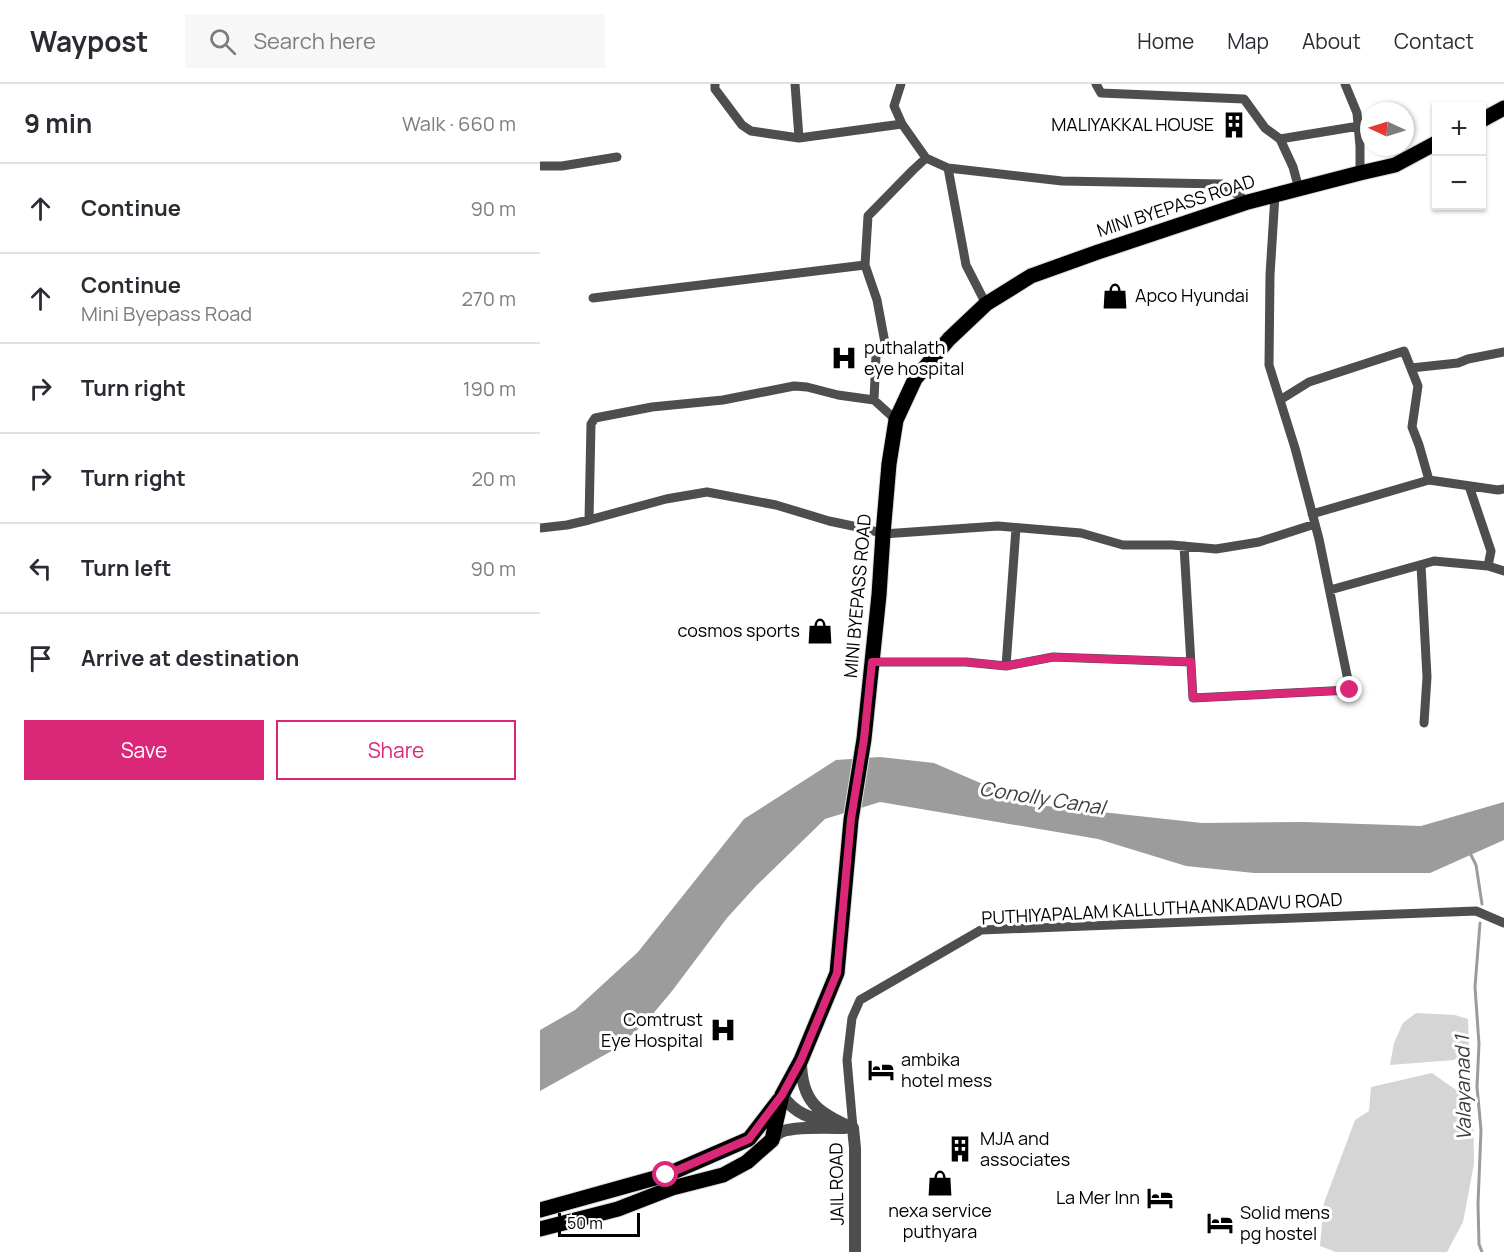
<!DOCTYPE html>
<html lang="en">
<head>
<meta charset="utf-8">
<style>
	:root { --surface:#fff; --page:#f7f7f7; --text:#2b2b33; --muted:#7c7c81; --line:#e1e1e2; --accent:#db2777 }
	body { margin:0; font-family:Manrope,sans-serif; background:var(--page); color:var(--text) }
	.controls { position:absolute; right:18px; top:18px; display:grid; overflow:hidden; border-radius:0px; box-shadow:0 2px 4px #0004 }
	.controls button { width:54px; height:54px; display:grid; place-items:center; padding:0; border:0; border-bottom:2px solid var(--line); background:var(--surface); color:var(--text); font:30px sans-serif }
	.compass { position:absolute; left:820px; top:18px; width:54px; height:54px; border-radius:50%; background:var(--surface); box-shadow:0 2px 4px #0004; rotate:274deg }
	.scale { position:absolute; left:18px; bottom:15px; width:82px; box-sizing:border-box; padding-left:6px; border:3px solid #000; border-top:0; font-size:16px; line-height:21px; white-space:nowrap; color:#000; -webkit-text-stroke:4px #fff; paint-order:stroke }
	.stop { position:absolute; width:18px; height:18px; margin:-14px; border:4px solid #db2777; border-radius:50%; background:#fff }
	.stop.end { background:#db2777; border-color:#fff; box-shadow:0 2px 6px #0008 }
	.list { margin:0; padding:0; list-style:none }
	h2 { display:flex; justify-content:space-between; align-items:center; height:78px; margin:0; padding:0 24px; font-size:26px }
	h2 small { font-size:20px; font-weight:400; color:var(--muted) }
	.list li { display:grid; grid-template-columns:39px 1fr auto; gap:18px; align-items:center; box-sizing:border-box; height:90px; padding:0 24px; border-top:2px solid var(--line) }
	.list b { display:block; font-size:22px; white-space:nowrap }
	.list p { margin:0; font-size:20px; white-space:nowrap; color:var(--muted) }
	.list em { font-size:20px; font-style:normal; color:var(--muted) }
	.actions { display:flex; gap:12px; padding:18px 24px }
	.actions a { flex:1; padding:14px 0; border:2px solid var(--accent); border-radius:0px; text-align:center; font-size:21px; color:var(--accent) }
	.actions .main { background:var(--accent); color:#fff }
	.icon { flex:none; width:33px; height:33px; fill:none; stroke:currentColor; stroke-width:2; stroke-linecap:round; stroke-linejoin:round }
	.map { position:relative; flex:none; width:964px; height:1168px; overflow:hidden }
	header { display:flex; align-items:center; gap:36px; box-sizing:border-box; height:84px; padding:0 30px; background:var(--surface); border-bottom:2px solid var(--line) }
	header strong { font-size:28px }
	nav { display:flex; gap:33px; margin-inline-start:auto; font-size:21px }
	.search { width:420px; height:54px; background:var(--page); display:flex; align-items:center; gap:15px; box-sizing:border-box; padding:0 21px; border-radius:0px; color:var(--muted); font-size:22px }
	main { display:flex }
	aside { flex:1; background:var(--surface) }
	.map>svg:first-child { display:block }
	.green { fill:#d5d5d5 }
	.water { fill:#9c9c9c }
	.lines { fill:none; stroke-linecap:round; stroke-linejoin:round }
	.stream { stroke:#9c9c9c; stroke-width:3 }
	.primary-casing { stroke:#dbdbdb; stroke-width:17 }
	.minor { stroke:#4e4e4e; stroke-width:9 }
	.tertiary { stroke:#4e4e4e; stroke-width:12 }
	.primary { stroke:#000; stroke-width:15 }
	.route { stroke:#db2777; stroke-width:8 }
	.labels { text-anchor:middle; stroke-width:6; stroke-linejoin:round; paint-order:stroke }
	.poi-label { font-size:18px; fill:#000; stroke:#fff; text-anchor:start }
	.street-label { font-size:18px; fill:#000; stroke:#fff }
	.water-label { font-size:20px; font-style:italic; fill:#3d3d3d; stroke:#fff }
</style>
</head>
<body>
<header>
<strong>Waypost</strong>
<div class="search"><svg class="icon" aria-label="search" viewBox="0 0 24 24"><circle cx="10" cy="10" r="6"/><path d="M15 15l6 6"/></svg>Search here</div>
<nav><a>Home</a><a>Map</a><a>About</a><a>Contact</a></nav>
</header>
<main>
<aside>
<h2>9 min<small>Walk · 660 m</small></h2>
<ul class="list">
<li><svg class="icon" aria-label="ahead" viewBox="0 0 24 24"><path d="M12 20V5M6 11l6-6 6 6"/></svg><div><b>Continue</b></div><em>90 m</em></li>
<li><svg class="icon" aria-label="ahead" viewBox="0 0 24 24"><path d="M12 20V5M6 11l6-6 6 6"/></svg><div><b>Continue</b><p>Mini Byepass Road</p></div><em>270 m</em></li>
<li><svg class="icon" aria-label="right" viewBox="0 0 24 24"><path d="M7 20v-9h11M14 6l5 5-5 5"/></svg><div><b>Turn right</b></div><em>190 m</em></li>
<li><svg class="icon" aria-label="right" viewBox="0 0 24 24"><path d="M7 20v-9h11M14 6l5 5-5 5"/></svg><div><b>Turn right</b></div><em>20 m</em></li>
<li><svg class="icon" aria-label="left" viewBox="0 0 24 24"><path d="M17 20v-9H6M10 6l-5 5 5 5"/></svg><div><b>Turn left</b></div><em>90 m</em></li>
<li><svg class="icon" aria-label="arrive" viewBox="0 0 24 24"><path d="M6 21V4h12l-3 4 3 4H6"/></svg><div><b>Arrive at destination</b></div></li>
</ul>
<div class="actions"><a class="main">Save</a><a>Share</a></div>
</aside>
<div class="map">
<svg width="964" height="1168" viewBox="0 0 964 1168">
	<rect width="100%" height="100%" fill="#fff"/>
	<path class="green" d="M 876,929 L 915,931 L 928,935 L 929,962 L 914,976 L 850,981 L 854,959 L 863,939 Z
		M 892,989 L 933,1018 L 934,1080 L 923,1138 L 907,1168 L 796,1168 L 780,1162 L 784,1119 L 815,1036 L 829,1027 L 831,1003 Z"/>
	<path class="water" d="M 340,673 L 394,679 L 489,720 L 662,739 L 764,738 L 881,742 L 964,718 L 964,756 L 890,789 L 714,789 L 646,782 L 558,755 L 340,718 L 285,735 L 216,802 L 187,834 L 132,907 L 107,937 L 77,964 L 0,1007 L 0,946 L 35,926 L 98,868 L 204,735 L 296,676 Z"/>
	<g class="lines">
		<path class="stream" d="M 929,767 L 936,781 L 942,820
			M 940,839 L 935,903 L 939,960 L 937,1003 L 941,1046 L 938,1120 L 939,1160 L 942,1168"/>
		<g class="primary-casing">
			<path id="primary" d="M 942,36 L 964,24
				M 0,1126 L 126,1091 L 209,1055 L 239,1016
				M 0,1145 L 78,1125 L 132,1104 L 183,1091 L 207,1078 L 232,1056 L 242,1011 L 261,976 L 297,889 L 311,736 L 324,655 L 339,511 L 343,450 L 349,380 L 356,336 L 375,295 L 409,255 L 446,220 L 491,192 L 558,168 L 708,118 L 820,89 L 855,81 L 896,59"/>
		</g>
		<path class="minor" d="M 175,0 L 175,5 L 202,41 L 211,47 L 259,54 L 362,40
			M 255,0 L 259,54
			M 361,0 L 354,22 L 362,40 L 386,74 L 408,84
			M 556,0 L 561,9 L 704,15 L 725,44 L 740,55 L 753,83 L 759,105
			M 805,0 L 817,29 L 820,62 L 820,89
			M 740,55 L 819,42
			M 0,82 L 22,82 L 77,73
			M 53,214 L 325,181
			M 446,220 L 426,181 L 408,84 L 522,97 L 682,100 L 708,118
			M 871,284 L 918,279 L 928,275 L 964,268
			M 334,316 L 336,271 L 345,259 L 337,216 L 325,181 L 328,132 L 373,86 L 386,74
			M 740,316 L 769,298 L 864,267 L 878,302 L 872,343 L 879,361 L 889,396 L 772,430
			M 889,396 L 958,406 L 964,405
			M 929,402 L 951,467 L 948,482
			M 49,436 L 51,340 L 55,334 L 112,323 L 183,316 L 254,302 L 267,303 L 298,311 L 334,316 L 356,336
			M 0,444 L 27,441 L 49,436 L 126,415 L 167,408 L 236,421 L 289,437 L 327,445 L 343,450 L 458,442 L 541,449 L 583,461 L 632,461 L 676,465 L 719,458 L 775,440
			M 644,462 L 653,614 L 810,606 L 779,455 L 755,364 L 729,281 L 730,191 L 735,111
			M 881,481 L 887,593 L 884,639
			M 790,506 L 894,477 L 948,482 L 964,487
			M 332,578 L 426,578 L 466,582 L 513,573 L 651,578
			M 466,582 L 476,444
			M 313,1044 L 307,976 L 312,934 L 320,916 L 441,846 L 936,827 L 964,839"/>
		<path class="tertiary" d="M 261,976 C 261,1018 278,1029 313,1044
			M 242,1011 C 255,1030 270,1034 292,1039
			M 313,1044 L 315,1064 L 315,1168
			M 232,1056 C 234,1053 236,1051 239,1049 C 250,1042 291,1044 305,1044"/>
		<use href="#primary" class="primary"/>
	</g>
	<g class="lines">
		<path class="route" d="M 126,1091 L 209,1055 L 242,1011 L 261,976 L 297,889 L 311,735 L 324,655 L 332,578 L 426,578 L 466,582 L 513,573 L 651,578 L 653,614 L 810,606"/>
	</g>
	<defs>
		<g id="building-bare" transform="scale(2.07)"><path d="M-4-6H4V6H1V3H-1V6H-4ZM-2.5-4.3h1.7v1.8h-1.7ZM.8-4.3h1.7v1.8H.8ZM-2.5-1h1.7V.8h-1.7ZM.8-1h1.7V.8H.8Z" fill="#000" stroke="#fff" stroke-width="2.5" paint-order="stroke"/></g>
		<g id="shop-bare" transform="scale(2.07)"><path d="M-5-2.5h2.3a2.7 3.5 0 0 1 5.4 0H5L5.5 6h-11ZM-1.5-2.5h3a1.5 2.3 0 0 0-3 0Z" fill="#000" stroke="#fff" stroke-width="2.5" paint-order="stroke"/></g>
		<g id="hospital-bare" transform="scale(2.07)"><path d="M-5-5h3v3.5h4V-5h3V5h-3V1.5h-4V5h-3Z" fill="#000" stroke="#fff" stroke-width="2.5" paint-order="stroke"/></g>
		<g id="hotel-bare" transform="scale(2.07)"><path d="M-6-4.5h1.5V1H6V5H4.5V3h-9V5H-6ZM-4 0a1.8 1.8 0 1 1 3.6 0ZM.5 0V-2.5h3Q6-2.5 6 0Z" fill="#000" stroke="#fff" stroke-width="2.5" paint-order="stroke"/></g>
	</defs>
	<g fill-rule="evenodd">
		<use href="#building-bare" x="694" y="41"/>
		<use href="#shop-bare" x="575" y="212"/>
		<use href="#hospital-bare" x="304" y="274"/>
		<use href="#shop-bare" x="280" y="547"/>
		<use href="#hospital-bare" x="183" y="946"/>
		<use href="#hotel-bare" x="341" y="986"/>
		<use href="#building-bare" x="420" y="1065"/>
		<use href="#shop-bare" x="400" y="1099"/>
		<use href="#hotel-bare" x="620" y="1114"/>
		<use href="#hotel-bare" x="680" y="1139"/>
	</g>
	<g class="labels">
		<g class="poi-label">
			<text x="674" y="47" text-anchor="end">MALIYAKKAL HOUSE</text>
			<text x="595" y="218">Apco Hyundai</text>
			<text x="324" y="270">puthalath<tspan x="324" dy="21">eye hospital</tspan></text>
			<text x="260" y="553" text-anchor="end">cosmos sports</text>
			<text x="163" y="942" text-anchor="end">Comtrust<tspan x="163" dy="21">Eye Hospital</tspan></text>
			<text x="361" y="982">ambika<tspan x="361" dy="21">hotel mess</tspan></text>
			<text x="440" y="1061">MJA and<tspan x="440" dy="21">associates</tspan></text>
			<text x="600" y="1120" text-anchor="end">La Mer Inn</text>
			<text x="400" y="1133" text-anchor="middle">nexa service<tspan x="400" dy="21">puthyara</tspan></text>
			<text x="700" y="1135">Solid mens<tspan x="700" dy="21">pg hostel</tspan></text>
		</g>
		<g class="street-label">
			<text transform="translate(636 122) rotate(-18)" y="6">MINI BYEPASS ROAD</text>
			<text transform="translate(318 512) rotate(-85)" y="6">MINI BYEPASS ROAD</text>
			<text transform="translate(622 825) rotate(-3)" y="6">PUTHIYAPALAM KALLUTHAANKADAVU ROAD</text>
			<text transform="translate(297 1100) rotate(-91)" y="6">JAIL ROAD</text>
		</g>
		<g class="water-label">
			<text transform="translate(502 714) rotate(9)" y="7">Conolly Canal</text>
			<text transform="translate(923 1004) rotate(-91)" y="7">Valayanad 1</text>
		</g>
	</g>
</svg>
<div class="controls">
<button>+</button>
<button>−</button>
</div>
<svg class="compass" viewBox="-18 -18 36 36"><path d="M0-13l5 13h-10z" fill="#e53935"/><path d="M0 13l5-13h-10z" fill="#7c7c81"/></svg>
<div class="scale">50 m</div>
<div class="stop" style="left:126px;top:1091px"></div>
<div class="stop end" style="left:810px;top:606px"></div>
</div>
</main>
</body>
</html>
